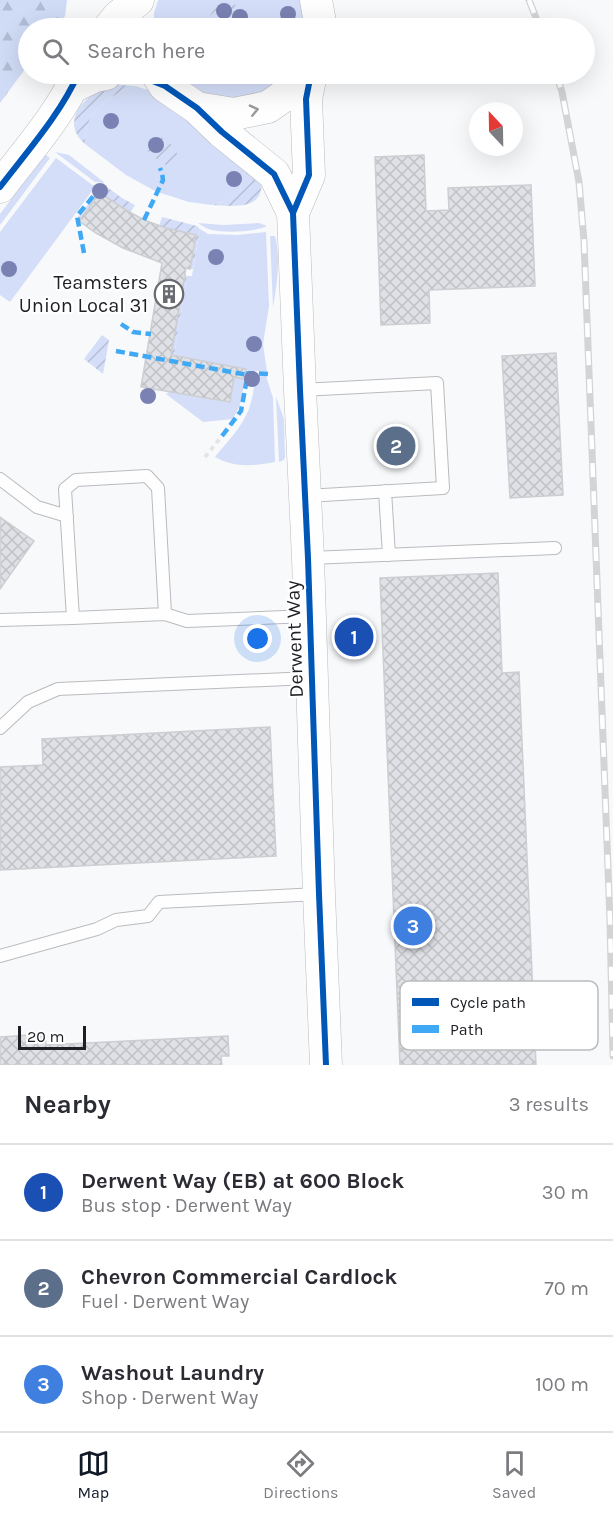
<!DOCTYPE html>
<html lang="en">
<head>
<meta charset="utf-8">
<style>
	:root { --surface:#fff; --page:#f2f2f3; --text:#2b2b33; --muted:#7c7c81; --line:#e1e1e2; --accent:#111827 }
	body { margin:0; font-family:Karla,sans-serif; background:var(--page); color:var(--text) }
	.compass { position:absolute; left:469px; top:102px; width:54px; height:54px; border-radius:50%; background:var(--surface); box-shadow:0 6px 24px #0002; rotate:338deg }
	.scale { position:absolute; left:18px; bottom:15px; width:68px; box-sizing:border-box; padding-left:6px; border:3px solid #1d1f25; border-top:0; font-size:16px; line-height:21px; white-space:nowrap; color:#1d1f25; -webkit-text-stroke:4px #fff; paint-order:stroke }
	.you { position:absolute; left:258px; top:639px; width:21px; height:21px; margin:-15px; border:4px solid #fff; border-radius:50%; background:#1a73e8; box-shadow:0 0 0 9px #1a73e833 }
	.badge { display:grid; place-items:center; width:39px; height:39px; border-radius:50%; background:var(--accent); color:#fff; font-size:20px; font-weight:700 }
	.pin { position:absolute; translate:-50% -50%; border:3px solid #fff; box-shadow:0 2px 6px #0006 }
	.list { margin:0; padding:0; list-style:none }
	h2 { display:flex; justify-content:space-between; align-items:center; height:78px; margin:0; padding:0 24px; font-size:26px }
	h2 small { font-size:20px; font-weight:400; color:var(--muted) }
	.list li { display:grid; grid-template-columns:39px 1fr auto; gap:18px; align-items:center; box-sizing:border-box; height:96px; padding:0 24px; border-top:2px solid var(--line) }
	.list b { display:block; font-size:22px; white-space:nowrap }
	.list p { margin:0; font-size:20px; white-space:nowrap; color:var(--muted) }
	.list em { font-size:20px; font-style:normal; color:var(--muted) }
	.icon { flex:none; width:33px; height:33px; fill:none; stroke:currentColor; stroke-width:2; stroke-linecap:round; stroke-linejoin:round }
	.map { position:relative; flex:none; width:613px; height:1065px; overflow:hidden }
	.search { position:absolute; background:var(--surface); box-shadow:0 6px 24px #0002; left:18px; right:18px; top:18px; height:66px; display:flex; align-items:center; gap:15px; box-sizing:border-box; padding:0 21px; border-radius:33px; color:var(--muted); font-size:22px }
	.sheet { height:366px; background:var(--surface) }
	nav { display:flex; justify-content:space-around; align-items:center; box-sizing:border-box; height:84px; border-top:2px solid var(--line); background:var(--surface); font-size:16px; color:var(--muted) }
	nav a { display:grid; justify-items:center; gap:3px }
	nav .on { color:var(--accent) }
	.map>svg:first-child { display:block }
	.green { fill:#d4def8 }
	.forest { fill:url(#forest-firs) }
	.garden { fill:url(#garden-furrows) }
	.building { fill:url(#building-cross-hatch); stroke:#ccced2; stroke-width:1.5 }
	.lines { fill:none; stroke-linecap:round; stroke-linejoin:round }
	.service-casing { stroke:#b9bbbe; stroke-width:14 }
	.tertiary-casing { stroke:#b9bbbe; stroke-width:33 }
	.path { stroke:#e4e4e4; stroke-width:4; stroke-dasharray:4.5 4.5; stroke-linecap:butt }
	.service { stroke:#fefefe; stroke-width:12 }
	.tertiary { stroke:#fefefe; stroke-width:32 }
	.rail-casing { stroke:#d3d4d4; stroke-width:7 }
	.rail { stroke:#fff; stroke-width:4.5; stroke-dasharray:14; stroke-linecap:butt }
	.quiet { stroke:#3fa9f5; stroke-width:4.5; stroke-dasharray:9 4.5; stroke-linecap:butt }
	.cycleway-casing { stroke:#fff; stroke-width:10 }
	.cycleway { stroke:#0057b8; stroke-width:6 }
	.tree { fill:#7a82b3 }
	.oneway { stroke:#999a9c }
	.labels { text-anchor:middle; stroke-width:4.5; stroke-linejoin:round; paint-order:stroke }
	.poi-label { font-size:20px; fill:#1d1f25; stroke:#fff; text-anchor:end }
	.street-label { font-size:20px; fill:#1d1f25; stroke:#fff }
	.key { fill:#fff; stroke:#bbbcbe; stroke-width:1.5 }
	.key-label { font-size:16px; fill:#1d1f25 }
</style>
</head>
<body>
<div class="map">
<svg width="613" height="1065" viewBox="0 0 613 1065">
	<defs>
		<pattern id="forest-firs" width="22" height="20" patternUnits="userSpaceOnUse" patternTransform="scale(1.5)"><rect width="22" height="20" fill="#d0dbf6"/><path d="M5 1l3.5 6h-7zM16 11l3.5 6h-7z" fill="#b2bcd3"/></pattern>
		<pattern id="garden-furrows" width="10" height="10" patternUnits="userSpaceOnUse" patternTransform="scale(1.5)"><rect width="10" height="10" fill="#d4def8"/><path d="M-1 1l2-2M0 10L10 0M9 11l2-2" fill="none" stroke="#b6bed4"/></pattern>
		<pattern id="building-cross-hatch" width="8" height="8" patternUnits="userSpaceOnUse" patternTransform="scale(1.5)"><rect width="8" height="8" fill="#dfe1e6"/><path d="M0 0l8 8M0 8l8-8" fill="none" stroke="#bfc1c5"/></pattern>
	</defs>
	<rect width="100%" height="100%" fill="#f8f9fb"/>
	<path class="green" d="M 158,0 L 302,0 L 306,23 L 305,28 L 154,28 L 154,13 Z
		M 173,74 L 287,74 L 273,87 L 251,97 L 227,101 L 203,96 Z
		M 135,86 L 148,90 L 161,99 L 207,135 L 246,169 L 247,177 L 245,185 L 237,194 L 228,200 L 212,205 L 189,202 L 167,195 L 157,192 L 126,175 L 85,144 C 86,137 85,130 88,124 C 95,105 117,92 135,86 Z
		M 55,152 L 69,155 L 105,183 L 95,182 Z
		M 46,155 L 50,158 L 0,225 L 0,214 L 43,157 Z
		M 56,158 L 95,187 L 10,302 L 0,295 L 0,232 Z
		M 198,223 L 223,225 L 259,223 L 267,226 C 255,232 225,233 212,230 C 207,229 202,226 198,223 Z
		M 200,229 L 208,234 L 237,235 L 266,232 L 269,306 L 263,344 L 267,372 L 245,370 L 174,356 L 187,276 L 192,276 Z
		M 270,236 L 275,236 C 281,259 277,284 273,307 Z
		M 256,375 L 266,376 L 273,398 L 275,462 C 254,466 234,468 215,457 C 227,442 242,427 249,409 C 253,398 254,386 256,375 Z
		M 234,377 L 245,379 L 240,405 L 233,419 L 203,422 L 166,394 L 169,392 Z
		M 276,397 L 284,419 L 285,457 L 284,460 L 279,462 Z"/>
	<path class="forest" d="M 0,0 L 67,0 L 65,16 L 56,28 L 28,28 L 28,65 L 0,103 Z"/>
	<path class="garden" d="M 229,3 C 242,5 249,15 246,28 L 210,28 C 207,14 215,5 229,3 Z
		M 120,85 L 135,86 C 117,92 95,105 88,124 C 85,130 86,137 85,144 C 64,126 76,104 97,92 C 104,88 112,86 120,85 Z
		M 156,135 C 166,138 177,147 178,158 C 175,163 172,166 166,165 C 157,159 143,152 146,140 Z
		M 246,169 L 261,179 C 266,211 233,206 212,205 C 230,201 249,191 246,169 Z
		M 107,187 L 122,198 L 135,205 L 130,213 L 100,193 L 79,221 L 78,217 L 100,189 Z
		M 162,217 L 197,226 L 200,229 L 193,269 L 190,269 L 196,235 L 159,226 Z
		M 185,275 L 187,276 L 174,356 L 171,355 Z
		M 102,335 L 109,340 L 103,374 L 84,359 Z"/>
	<path class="building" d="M 424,155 L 426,211 L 449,210 L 448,188 L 531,185 L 535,286 L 429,290 L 430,323 L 381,325 L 375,157 Z
		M 100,193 L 126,210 L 144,220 L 166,228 L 196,235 L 190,269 L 186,268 L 171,355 L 246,369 L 244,379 L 234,377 L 230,402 L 141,387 L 162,263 L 123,248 L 96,233 L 79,221 Z
		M 556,353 L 563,495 L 510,498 L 502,356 Z
		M 0,517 L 34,541 L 0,589 Z
		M 498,573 L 502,673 L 519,672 L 536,1065 L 400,1065 L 380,578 Z
		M 270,727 L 276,856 L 0,870 L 0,767 L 43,765 L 42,739 Z
		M 45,1034 L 46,1045 L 228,1036 L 229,1056 L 221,1056 L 222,1065 L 0,1065 L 0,1037 Z"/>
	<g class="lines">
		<g class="service-casing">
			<path id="service" d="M 301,390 L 437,383 L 443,488 L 306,496
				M 0,479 L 37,507 L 67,516
				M 385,491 L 389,555
				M 310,558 L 555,548
				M 165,614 L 73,618 L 65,489 L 76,480 L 147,476 L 158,488 L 165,614 L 187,621 L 308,616
				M 0,620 L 73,618
				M 0,728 L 28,702 L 58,689 L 310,678
				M 0,956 L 97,929 L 116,920 L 148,916 L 159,902 L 318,894"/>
		</g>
		<g class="tertiary-casing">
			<path id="tertiary" d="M 316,0 L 321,28
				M 109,28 L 118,17 L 138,0
				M 157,74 L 165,86 L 197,108 L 234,114 L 268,107 L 295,88 L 305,74
				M 72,87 L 95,76 L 106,74
				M 197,108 L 222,132 L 274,174 L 293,213 L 300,390 L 308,558 L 319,894 L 326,1065
				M 0,187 C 26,153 62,112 78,74
				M 293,213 L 309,175 L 306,99 L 311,74"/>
		</g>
		<path class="path" d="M 205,457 L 222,436"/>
		<use href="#service" class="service"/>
		<use href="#tertiary" class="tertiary"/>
		<g class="rail-casing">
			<path id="rail" d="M 529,0 L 540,28
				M 556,74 L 562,92 L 579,182 L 584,241 L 610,921 L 613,1056"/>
		</g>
		<use href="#rail" class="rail"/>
		<path class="quiet" d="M 144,220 L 163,180 L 162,173 L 160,168
			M 84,253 L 77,216 L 100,188
			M 121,324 L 133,332 L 151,334
			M 116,351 L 248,375
			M 222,436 L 241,411 L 248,373 L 269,374"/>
		<g class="cycleway-casing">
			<path id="cycleway" d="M 135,74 L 165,86 L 197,108 L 222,132 L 274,174 L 293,213 L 300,390 L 308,558 L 319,894 L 326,1065
				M 0,187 C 26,153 62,112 78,74
				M 293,213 L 309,175 L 306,99 L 311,74"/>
		</g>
		<use href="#cycleway" class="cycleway"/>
	</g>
	<g class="tree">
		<circle cx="224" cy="11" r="8"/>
		<circle cx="288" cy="14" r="8"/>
		<circle cx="240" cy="17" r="8"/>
		<circle cx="111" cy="121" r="8"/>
		<circle cx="156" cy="145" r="8"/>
		<circle cx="234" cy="179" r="8"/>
		<circle cx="100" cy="191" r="8"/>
		<circle cx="216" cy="257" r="8"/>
		<circle cx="9" cy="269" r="8"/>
		<circle cx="254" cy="344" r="8"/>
		<circle cx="252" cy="379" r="8"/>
		<circle cx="148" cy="396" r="8"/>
	</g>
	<defs><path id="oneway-chevron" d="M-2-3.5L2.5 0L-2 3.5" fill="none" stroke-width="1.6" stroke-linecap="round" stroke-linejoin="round" transform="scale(1.5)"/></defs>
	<use class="oneway" href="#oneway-chevron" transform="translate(254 110) rotate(-13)"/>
	<defs>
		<g id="building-ring" transform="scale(1.5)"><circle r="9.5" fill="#fff" stroke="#6a6b70" stroke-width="1.5"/><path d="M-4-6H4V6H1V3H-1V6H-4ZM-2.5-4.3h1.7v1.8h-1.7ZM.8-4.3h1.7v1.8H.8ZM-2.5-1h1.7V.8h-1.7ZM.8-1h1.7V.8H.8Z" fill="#6a6b70"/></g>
	</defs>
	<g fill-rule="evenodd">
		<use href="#building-ring" x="169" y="294"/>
	</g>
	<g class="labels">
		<g class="poi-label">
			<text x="148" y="289">Teamsters<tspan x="148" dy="23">Union Local 31</tspan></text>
		</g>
		<g class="street-label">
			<text transform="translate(294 639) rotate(-92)" y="7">Derwent Way</text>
		</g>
	</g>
	<rect x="400" y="981" width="198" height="69" rx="9" class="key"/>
	<rect x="412" y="998" width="27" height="8" fill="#0057b8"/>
	<rect x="412" y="1025" width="27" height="8" fill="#3fa9f5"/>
	<g class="key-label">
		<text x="450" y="1008">Cycle path</text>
		<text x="450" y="1035">Path</text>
	</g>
</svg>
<svg class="compass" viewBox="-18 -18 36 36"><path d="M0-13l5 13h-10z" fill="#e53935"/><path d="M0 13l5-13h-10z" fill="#7c7c81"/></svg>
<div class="scale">20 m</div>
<div class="you"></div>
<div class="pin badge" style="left:354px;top:637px;background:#1a4fb4">1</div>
<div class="pin badge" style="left:396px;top:446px;background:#5c6f8a">2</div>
<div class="pin badge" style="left:413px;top:926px;background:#3f7fe0">3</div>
<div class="search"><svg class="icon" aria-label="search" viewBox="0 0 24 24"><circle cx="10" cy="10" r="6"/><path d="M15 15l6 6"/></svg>Search here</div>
</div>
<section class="sheet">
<h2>Nearby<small>3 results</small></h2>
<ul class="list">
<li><span class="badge" style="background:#1a4fb4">1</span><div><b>Derwent Way (EB) at 600 Block</b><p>Bus stop · Derwent Way</p></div><em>30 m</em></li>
<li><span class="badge" style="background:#5c6f8a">2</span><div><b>Chevron Commercial Cardlock</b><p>Fuel · Derwent Way</p></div><em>70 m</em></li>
<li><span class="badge" style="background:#3f7fe0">3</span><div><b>Washout Laundry</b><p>Shop · Derwent Way</p></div><em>100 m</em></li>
</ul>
</section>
<nav>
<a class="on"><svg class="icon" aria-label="map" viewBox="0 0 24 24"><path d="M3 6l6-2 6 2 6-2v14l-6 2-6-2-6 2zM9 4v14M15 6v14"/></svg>Map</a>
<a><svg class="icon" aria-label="directions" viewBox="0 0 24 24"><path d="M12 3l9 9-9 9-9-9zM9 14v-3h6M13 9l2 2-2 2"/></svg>Directions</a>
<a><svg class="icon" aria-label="saved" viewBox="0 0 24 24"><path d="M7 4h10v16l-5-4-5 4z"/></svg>Saved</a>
</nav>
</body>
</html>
